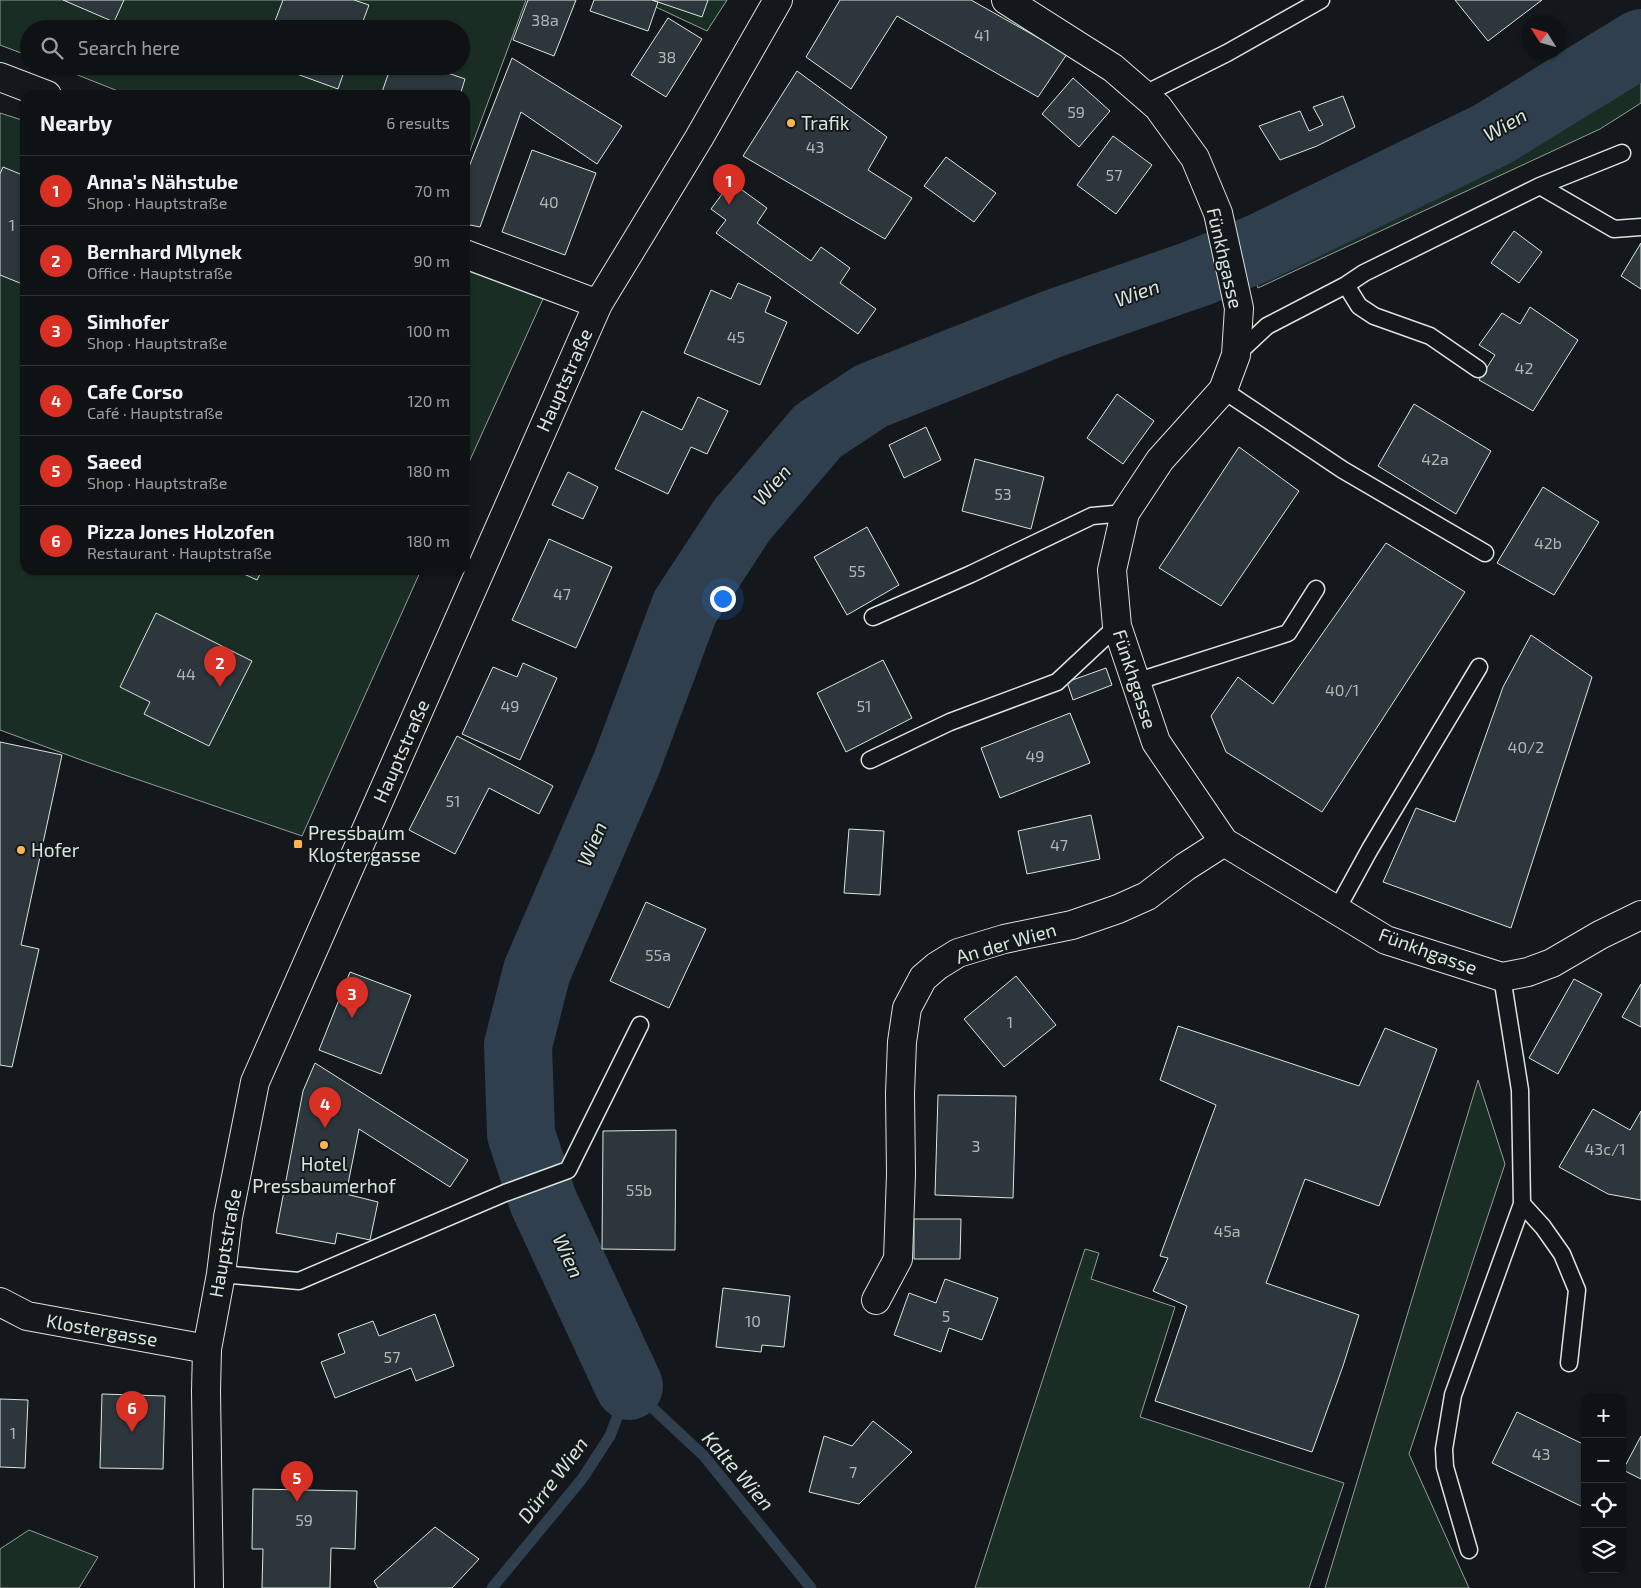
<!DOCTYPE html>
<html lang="en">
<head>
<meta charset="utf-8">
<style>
	:root { --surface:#0f1215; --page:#1d2022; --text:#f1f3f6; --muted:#9b9ea0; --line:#2f3234; --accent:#d93025 }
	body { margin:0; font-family:"Exo 2",sans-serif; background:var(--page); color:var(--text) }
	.controls { position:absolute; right:15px; bottom:15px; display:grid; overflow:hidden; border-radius:10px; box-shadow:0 1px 4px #0004 }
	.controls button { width:45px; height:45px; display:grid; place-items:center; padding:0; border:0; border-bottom:1px solid var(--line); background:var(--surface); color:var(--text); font:25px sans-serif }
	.compass { position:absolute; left:1521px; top:15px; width:45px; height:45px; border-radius:50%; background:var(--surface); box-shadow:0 1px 4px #0004; rotate:307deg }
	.you { position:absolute; left:722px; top:598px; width:18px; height:18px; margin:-12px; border:4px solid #fff; border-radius:50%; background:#1a73e8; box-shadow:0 0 0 8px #1a73e833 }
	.badge { display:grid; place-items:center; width:32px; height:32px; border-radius:50%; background:var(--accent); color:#fff; font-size:16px; font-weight:700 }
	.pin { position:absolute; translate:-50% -41px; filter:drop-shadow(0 1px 2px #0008) }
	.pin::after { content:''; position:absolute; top:26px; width:18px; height:15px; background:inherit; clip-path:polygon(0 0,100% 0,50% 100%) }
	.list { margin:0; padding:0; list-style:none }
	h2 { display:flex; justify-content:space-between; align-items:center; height:65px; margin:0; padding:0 20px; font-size:21px }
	h2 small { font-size:16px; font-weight:400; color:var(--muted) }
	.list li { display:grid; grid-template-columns:32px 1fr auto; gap:15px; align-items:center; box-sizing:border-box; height:70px; padding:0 20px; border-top:1px solid var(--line) }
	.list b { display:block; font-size:19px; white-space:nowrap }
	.list p { margin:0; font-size:16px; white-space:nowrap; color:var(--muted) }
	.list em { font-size:16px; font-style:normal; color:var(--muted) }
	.icon { flex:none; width:28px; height:28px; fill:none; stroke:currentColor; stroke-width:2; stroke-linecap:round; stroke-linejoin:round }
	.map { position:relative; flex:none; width:1641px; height:1588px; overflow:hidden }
	.search { position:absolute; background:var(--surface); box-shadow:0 1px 4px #0004; left:20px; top:20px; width:450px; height:55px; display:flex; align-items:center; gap:12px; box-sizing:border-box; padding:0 18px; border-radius:28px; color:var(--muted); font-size:19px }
	.panel { position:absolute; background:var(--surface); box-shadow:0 1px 4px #0004; left:20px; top:90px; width:450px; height:485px; border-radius:15px }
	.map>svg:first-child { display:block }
	.green { fill:#1a2d24; stroke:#939e99 }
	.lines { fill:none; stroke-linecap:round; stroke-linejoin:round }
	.stream { stroke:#2f3f4d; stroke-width:11 }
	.river { stroke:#2f3f4d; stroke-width:68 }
	.building { fill:#2c363c; stroke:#d8e6dc }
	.service-casing { stroke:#d8e6dc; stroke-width:19 }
	.minor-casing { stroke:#d8e6dc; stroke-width:30 }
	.primary-casing { stroke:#d8e6dc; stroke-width:30 }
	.service { stroke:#14181c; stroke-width:16 }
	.minor { stroke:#14181c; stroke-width:28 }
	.primary { stroke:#14181c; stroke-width:28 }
	.poi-dot { fill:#ffb74d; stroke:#14181c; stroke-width:2 }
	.labels { text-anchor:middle; stroke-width:4; stroke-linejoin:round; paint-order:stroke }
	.number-label { font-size:16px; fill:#adbab4 }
	.poi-label { font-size:19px; fill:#d8e6dc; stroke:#14181c; text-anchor:start }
	.street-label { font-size:19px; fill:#d8e6dc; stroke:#14181c }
	.water-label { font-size:20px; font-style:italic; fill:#d8e6dc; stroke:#14181c }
</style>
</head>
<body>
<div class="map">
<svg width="1641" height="1588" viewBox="0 0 1641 1588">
	<rect width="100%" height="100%" fill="#14181c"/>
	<path class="green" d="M 0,0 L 526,0 L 465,164 L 465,95 L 128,95 L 55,66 L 461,66 L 461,29 L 29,29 L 29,56 L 0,45 Z
		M 641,0 L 727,0 L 707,31 Z
		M 1641,15 L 1641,103 L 1600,129 L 1258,288 L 1238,233 L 1580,60 Z
		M 0,113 L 25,121 L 25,570 L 421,570 L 302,836 L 84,761 L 0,730 Z
		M 465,270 L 543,299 L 465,471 Z
		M 1478,1080 L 1505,1164 L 1409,1454 L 1469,1588 L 1325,1588 Z
		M 1085,1249 L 1099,1253 L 1091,1279 L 1175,1307 L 1140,1417 L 1344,1483 L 1309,1588 L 975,1588 Z
		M 29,1530 L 98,1557 L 79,1588 L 0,1588 L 0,1549 Z"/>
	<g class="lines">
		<path class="stream" d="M 492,1588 L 582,1479 L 610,1436 L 629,1386 L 704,1456 L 811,1588"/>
		<path class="river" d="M 629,1386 L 543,1201 L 521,1134 L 518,1045 L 537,971 L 626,765 L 685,607 L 742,520 L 818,431 L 871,396 L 1052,324 L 1198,273 L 1261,247 L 1491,135 L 1641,43"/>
	</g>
	<path class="building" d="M 63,0 L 124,0 L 114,22 Z
		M 283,0 L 354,0 L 369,5 L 360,29 L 272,29 Z
		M 528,0 L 576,0 L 554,56 L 513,40 Z
		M 594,0 L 652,0 L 658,2 L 648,31 L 590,11 Z
		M 652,0 L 708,0 L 702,17 Z
		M 840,0 L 971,0 L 1067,54 L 1038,97 L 897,16 L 851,89 L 806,57 Z
		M 1455,0 L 1542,0 L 1488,41 Z
		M 668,18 L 702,39 L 666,97 L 631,75 Z
		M 512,58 L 622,126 L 597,164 L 521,112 L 480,227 L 465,224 L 465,177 Z
		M 275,66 L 346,66 L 338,89 Z
		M 391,66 L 428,66 L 465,79 L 460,95 L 381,95 Z
		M 797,71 L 887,137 L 868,170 L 912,198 L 885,239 L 743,156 Z
		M 1073,78 L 1110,111 L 1079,147 L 1042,114 Z
		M 1343,96 L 1355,127 L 1317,146 L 1280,160 L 1259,126 L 1300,111 L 1309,131 L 1323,125 L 1313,107 Z
		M 1113,136 L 1152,165 L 1116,214 L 1077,185 Z
		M 532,150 L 596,173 L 565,255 L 502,232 Z
		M 946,157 L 996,193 L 974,222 L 924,186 Z
		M 3,167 L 25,176 L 25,285 L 0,275 L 0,174 Z
		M 731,182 L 767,208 L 757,223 L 811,261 L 821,247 L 850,268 L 840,283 L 876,309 L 858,334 L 716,233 L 726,220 L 711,209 Z
		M 1514,231 L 1542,252 L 1519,283 L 1491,263 Z
		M 1641,243 L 1641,289 L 1621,276 Z
		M 738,283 L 771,297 L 765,312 L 787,322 L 760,385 L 684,353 L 711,290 L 731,299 Z
		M 1530,307 L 1578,340 L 1533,411 L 1479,380 L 1495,355 L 1479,345 L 1502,313 L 1520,324 Z
		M 1117,394 L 1154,421 L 1123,464 L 1087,438 Z
		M 698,397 L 728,411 L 707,454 L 691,447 L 668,494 L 615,469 L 642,411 L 682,430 Z
		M 1414,404 L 1491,451 L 1456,514 L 1378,466 Z
		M 926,427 L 941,460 L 904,478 L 889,445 Z
		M 1239,447 L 1299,491 L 1221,606 L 1159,568 Z
		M 975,459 L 1044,477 L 1031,529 L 962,511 Z
		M 568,472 L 598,487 L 583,519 L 552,505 Z
		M 1543,487 L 1599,522 L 1554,595 L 1497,563 Z
		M 867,527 L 899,585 L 847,615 L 814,557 Z
		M 549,539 L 612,567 L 576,648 L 512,620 Z
		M 1386,543 L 1465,592 L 1322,812 L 1226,752 L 1211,716 L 1238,677 L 1273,704 Z
		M 235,570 L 262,570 L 257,580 Z
		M 156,613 L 252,661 L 209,746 L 144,714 L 150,702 L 120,687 Z
		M 1531,635 L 1592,677 L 1511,928 L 1383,882 L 1416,808 L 1455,822 L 1503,687 Z
		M 883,660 L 912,718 L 846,752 L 817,693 Z
		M 523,663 L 557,678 L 520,760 L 462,734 L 493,667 L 517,677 Z
		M 1106,668 L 1112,685 L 1073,700 L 1067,682 Z
		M 1070,713 L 1090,763 L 1000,798 L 981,748 Z
		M 457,736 L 553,786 L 539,814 L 489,788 L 455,854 L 409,830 Z
		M 0,742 L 62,755 L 21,945 L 39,949 L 12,1067 L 0,1065 Z
		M 1091,815 L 1100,859 L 1027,874 L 1018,831 Z
		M 849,829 L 884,831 L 880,895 L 844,893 Z
		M 646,902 L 706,929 L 669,1008 L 610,981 Z
		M 350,972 L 411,995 L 381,1074 L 319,1050 Z
		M 1016,976 L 1056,1025 L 1004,1067 L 964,1019 Z
		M 1574,979 L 1602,994 L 1558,1074 L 1529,1058 Z
		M 1641,984 L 1641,1027 L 1622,1017 Z
		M 1178,1026 L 1359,1086 L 1385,1028 L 1437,1049 L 1379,1206 L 1305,1179 L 1266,1283 L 1359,1315 L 1343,1366 L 1312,1452 L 1155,1401 L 1187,1306 L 1153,1291 L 1168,1258 L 1160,1256 L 1216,1105 L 1160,1080 Z
		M 315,1063 L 468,1160 L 450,1187 L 359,1129 L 346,1194 L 378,1202 L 370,1240 L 337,1233 L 335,1244 L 276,1233 L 303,1091 Z
		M 938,1095 L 1016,1096 L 1013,1198 L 935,1195 Z
		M 1593,1109 L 1630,1130 L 1641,1111 L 1641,1200 L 1608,1194 L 1559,1167 Z
		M 676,1130 L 675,1250 L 602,1249 L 603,1131 Z
		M 914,1219 L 961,1219 L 960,1259 L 914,1259 Z
		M 945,1279 L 998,1298 L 982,1340 L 949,1328 L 941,1352 L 894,1335 L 909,1293 L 936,1303 Z
		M 723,1288 L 790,1296 L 784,1347 L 762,1345 L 761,1352 L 716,1347 Z
		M 435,1314 L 454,1366 L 416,1381 L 411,1368 L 335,1398 L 321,1362 L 345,1353 L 338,1334 L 373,1321 L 379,1336 Z
		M 102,1394 L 165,1396 L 163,1469 L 100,1468 Z
		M 0,1399 L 28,1400 L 25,1468 L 0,1467 Z
		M 1517,1412 L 1585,1445 L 1585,1508 L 1492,1463 Z
		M 873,1421 L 912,1452 L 859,1504 L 809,1492 L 824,1436 L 852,1446 Z
		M 1641,1436 L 1641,1479 L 1623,1470 Z
		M 253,1489 L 357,1491 L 355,1549 L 331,1548 L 330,1588 L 262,1588 L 263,1549 L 252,1549 Z
		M 435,1527 L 479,1559 L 452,1588 L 378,1588 L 374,1581 Z"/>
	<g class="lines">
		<g class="service-casing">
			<path id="service" d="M 1143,95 L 1227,53 L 1321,0
				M 1540,186 L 1614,229 L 1641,227
				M 1346,285 L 1359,306 L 1374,316 L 1430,336 L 1478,369
				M 1236,355 L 1267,326 L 1346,285 L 1364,273 L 1540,186 L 1622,153
				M 1223,390 L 1343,470 L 1485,553
				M 873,617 L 971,574 L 1092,516 L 1125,513
				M 1135,682 L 1288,633 L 1316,589
				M 870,760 L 950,722 L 1057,682 L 1117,626
				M 1336,911 L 1370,849 L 1479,667
				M 1522,1204 L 1543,1227 L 1562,1254 L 1577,1290 L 1569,1363
				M 221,1274 L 299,1281 L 505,1193 L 568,1170 L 640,1025
				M 1469,1550 L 1445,1467 L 1444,1449 L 1453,1395 L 1522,1204 L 1520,1090 L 1502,977"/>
		</g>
		<g class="minor-casing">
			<path id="minor" d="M 1006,0 L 1113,68 L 1158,107 L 1195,158 L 1218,213 L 1239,308 L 1236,355 L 1223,390 L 1160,460 L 1125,513 L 1112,570 L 1117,626 L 1156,742 L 1224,842 L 1386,940 L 1502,977 L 1528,972 L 1552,963 L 1600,935 L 1641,915
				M 0,77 L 47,95
				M 465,254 L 598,304
				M 876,1300 L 898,1259 L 901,1174 L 900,1093 L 902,1042 L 907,1008 L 923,978 L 937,966 L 958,953 L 1004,939 L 1072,925 L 1118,909 L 1147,896 L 1185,867 L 1224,842
				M 0,1302 L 27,1316 L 207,1349"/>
		</g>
		<g class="primary-casing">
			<path id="primary" d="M 209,1588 L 206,1391 L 207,1349 L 221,1274 L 228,1217 L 255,1082 L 598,304 L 699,138 L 778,0"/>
		</g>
		<use href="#service" class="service"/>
		<use href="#minor" class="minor"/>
		<use href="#primary" class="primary"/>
	</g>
	<g class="poi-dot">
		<circle cx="791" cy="123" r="5"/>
		<rect x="293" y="839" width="10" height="10" rx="2.5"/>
		<circle cx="21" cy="850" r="5"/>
		<circle cx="324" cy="1145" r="5"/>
	</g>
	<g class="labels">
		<g class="number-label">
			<text x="545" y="26">38a</text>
			<text x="982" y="41">41</text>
			<text x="667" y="63">38</text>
			<text x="1076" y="118">59</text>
			<text x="815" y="153">43</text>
			<text x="1114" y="181">57</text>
			<text x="549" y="208">40</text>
			<text x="12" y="231">1</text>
			<text x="736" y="343">45</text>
			<text x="1524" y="374">42</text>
			<text x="1435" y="465">42a</text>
			<text x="1003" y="500">53</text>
			<text x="1548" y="549">42b</text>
			<text x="857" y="577">55</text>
			<text x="562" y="600">47</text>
			<text x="186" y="680">44</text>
			<text x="1342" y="696">40/1</text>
			<text x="510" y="712">49</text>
			<text x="864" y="712">51</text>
			<text x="1526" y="753">40/2</text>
			<text x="1035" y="762">49</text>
			<text x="453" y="807">51</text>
			<text x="1059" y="851">47</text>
			<text x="658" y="961">55a</text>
			<text x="1010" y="1028">1</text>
			<text x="976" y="1152">3</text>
			<text x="1605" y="1155">43c/1</text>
			<text x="639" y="1196">55b</text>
			<text x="1227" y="1237">45a</text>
			<text x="946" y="1322">5</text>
			<text x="753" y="1327">10</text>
			<text x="392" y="1363">57</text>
			<text x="13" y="1439">1</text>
			<text x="1541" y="1460">43</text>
			<text x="853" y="1478">7</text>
			<text x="304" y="1526">59</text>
		</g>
		<g class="poi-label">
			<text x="801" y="130">Trafik</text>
			<text x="308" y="840">Pressbaum<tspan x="308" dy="22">Klostergasse</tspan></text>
			<text x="31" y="857">Hofer</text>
			<text x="324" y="1171" text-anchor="middle">Hotel<tspan x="324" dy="22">Pressbaumerhof</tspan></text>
		</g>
		<g class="street-label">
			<text transform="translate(1225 258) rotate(77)" y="7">Fünkhgasse</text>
			<text transform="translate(564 380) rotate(-66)" y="7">Hauptstraße</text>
			<text transform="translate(1135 679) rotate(72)" y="7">Fünkhgasse</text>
			<text transform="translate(401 751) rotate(-66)" y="7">Hauptstraße</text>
			<text transform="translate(1006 943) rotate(-16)" y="7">An der Wien</text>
			<text transform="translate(1428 951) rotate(20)" y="7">Fünkhgasse</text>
			<text transform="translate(225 1243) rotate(-80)" y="7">Hauptstraße</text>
			<text transform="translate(102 1330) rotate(10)" y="7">Klostergasse</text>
		</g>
		<g class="water-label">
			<text transform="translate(1505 125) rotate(-30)" y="7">Wien</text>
			<text transform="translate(1137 293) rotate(-20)" y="7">Wien</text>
			<text transform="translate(772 485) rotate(-49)" y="7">Wien</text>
			<text transform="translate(592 844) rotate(-67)" y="7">Wien</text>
			<text transform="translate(568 1256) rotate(65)" y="7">Wien</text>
			<text transform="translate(738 1471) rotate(49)" y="7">Kalte Wien</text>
			<text transform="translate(553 1480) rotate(-53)" y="7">Dürre Wien</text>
		</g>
	</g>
</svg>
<div class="controls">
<button>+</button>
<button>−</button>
<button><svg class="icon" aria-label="locate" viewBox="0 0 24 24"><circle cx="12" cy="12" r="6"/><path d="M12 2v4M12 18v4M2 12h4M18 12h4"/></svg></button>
<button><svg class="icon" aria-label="layers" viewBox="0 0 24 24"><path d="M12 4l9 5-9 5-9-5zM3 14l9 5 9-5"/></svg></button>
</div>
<svg class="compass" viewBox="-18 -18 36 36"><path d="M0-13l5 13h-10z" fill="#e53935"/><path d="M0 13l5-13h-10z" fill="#9b9ea0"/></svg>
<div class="you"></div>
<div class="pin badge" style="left:729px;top:205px">1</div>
<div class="pin badge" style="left:220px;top:687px">2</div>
<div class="pin badge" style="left:352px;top:1018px">3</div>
<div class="pin badge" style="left:325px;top:1128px">4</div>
<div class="pin badge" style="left:297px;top:1502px">5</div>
<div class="pin badge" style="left:132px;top:1432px">6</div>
<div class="search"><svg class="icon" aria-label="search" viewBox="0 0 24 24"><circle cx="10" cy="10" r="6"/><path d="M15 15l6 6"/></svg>Search here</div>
<section class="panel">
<h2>Nearby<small>6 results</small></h2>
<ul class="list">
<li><span class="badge">1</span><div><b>Anna's Nähstube</b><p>Shop · Hauptstraße</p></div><em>70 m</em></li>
<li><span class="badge">2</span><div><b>Bernhard Mlynek</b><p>Office · Hauptstraße</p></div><em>90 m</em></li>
<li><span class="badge">3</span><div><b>Simhofer</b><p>Shop · Hauptstraße</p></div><em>100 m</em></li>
<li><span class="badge">4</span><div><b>Cafe Corso</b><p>Café · Hauptstraße</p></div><em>120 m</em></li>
<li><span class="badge">5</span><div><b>Saeed</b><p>Shop · Hauptstraße</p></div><em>180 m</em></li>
<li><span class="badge">6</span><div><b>Pizza Jones Holzofen</b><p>Restaurant · Hauptstraße</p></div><em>180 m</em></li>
</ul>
</section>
</div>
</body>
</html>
